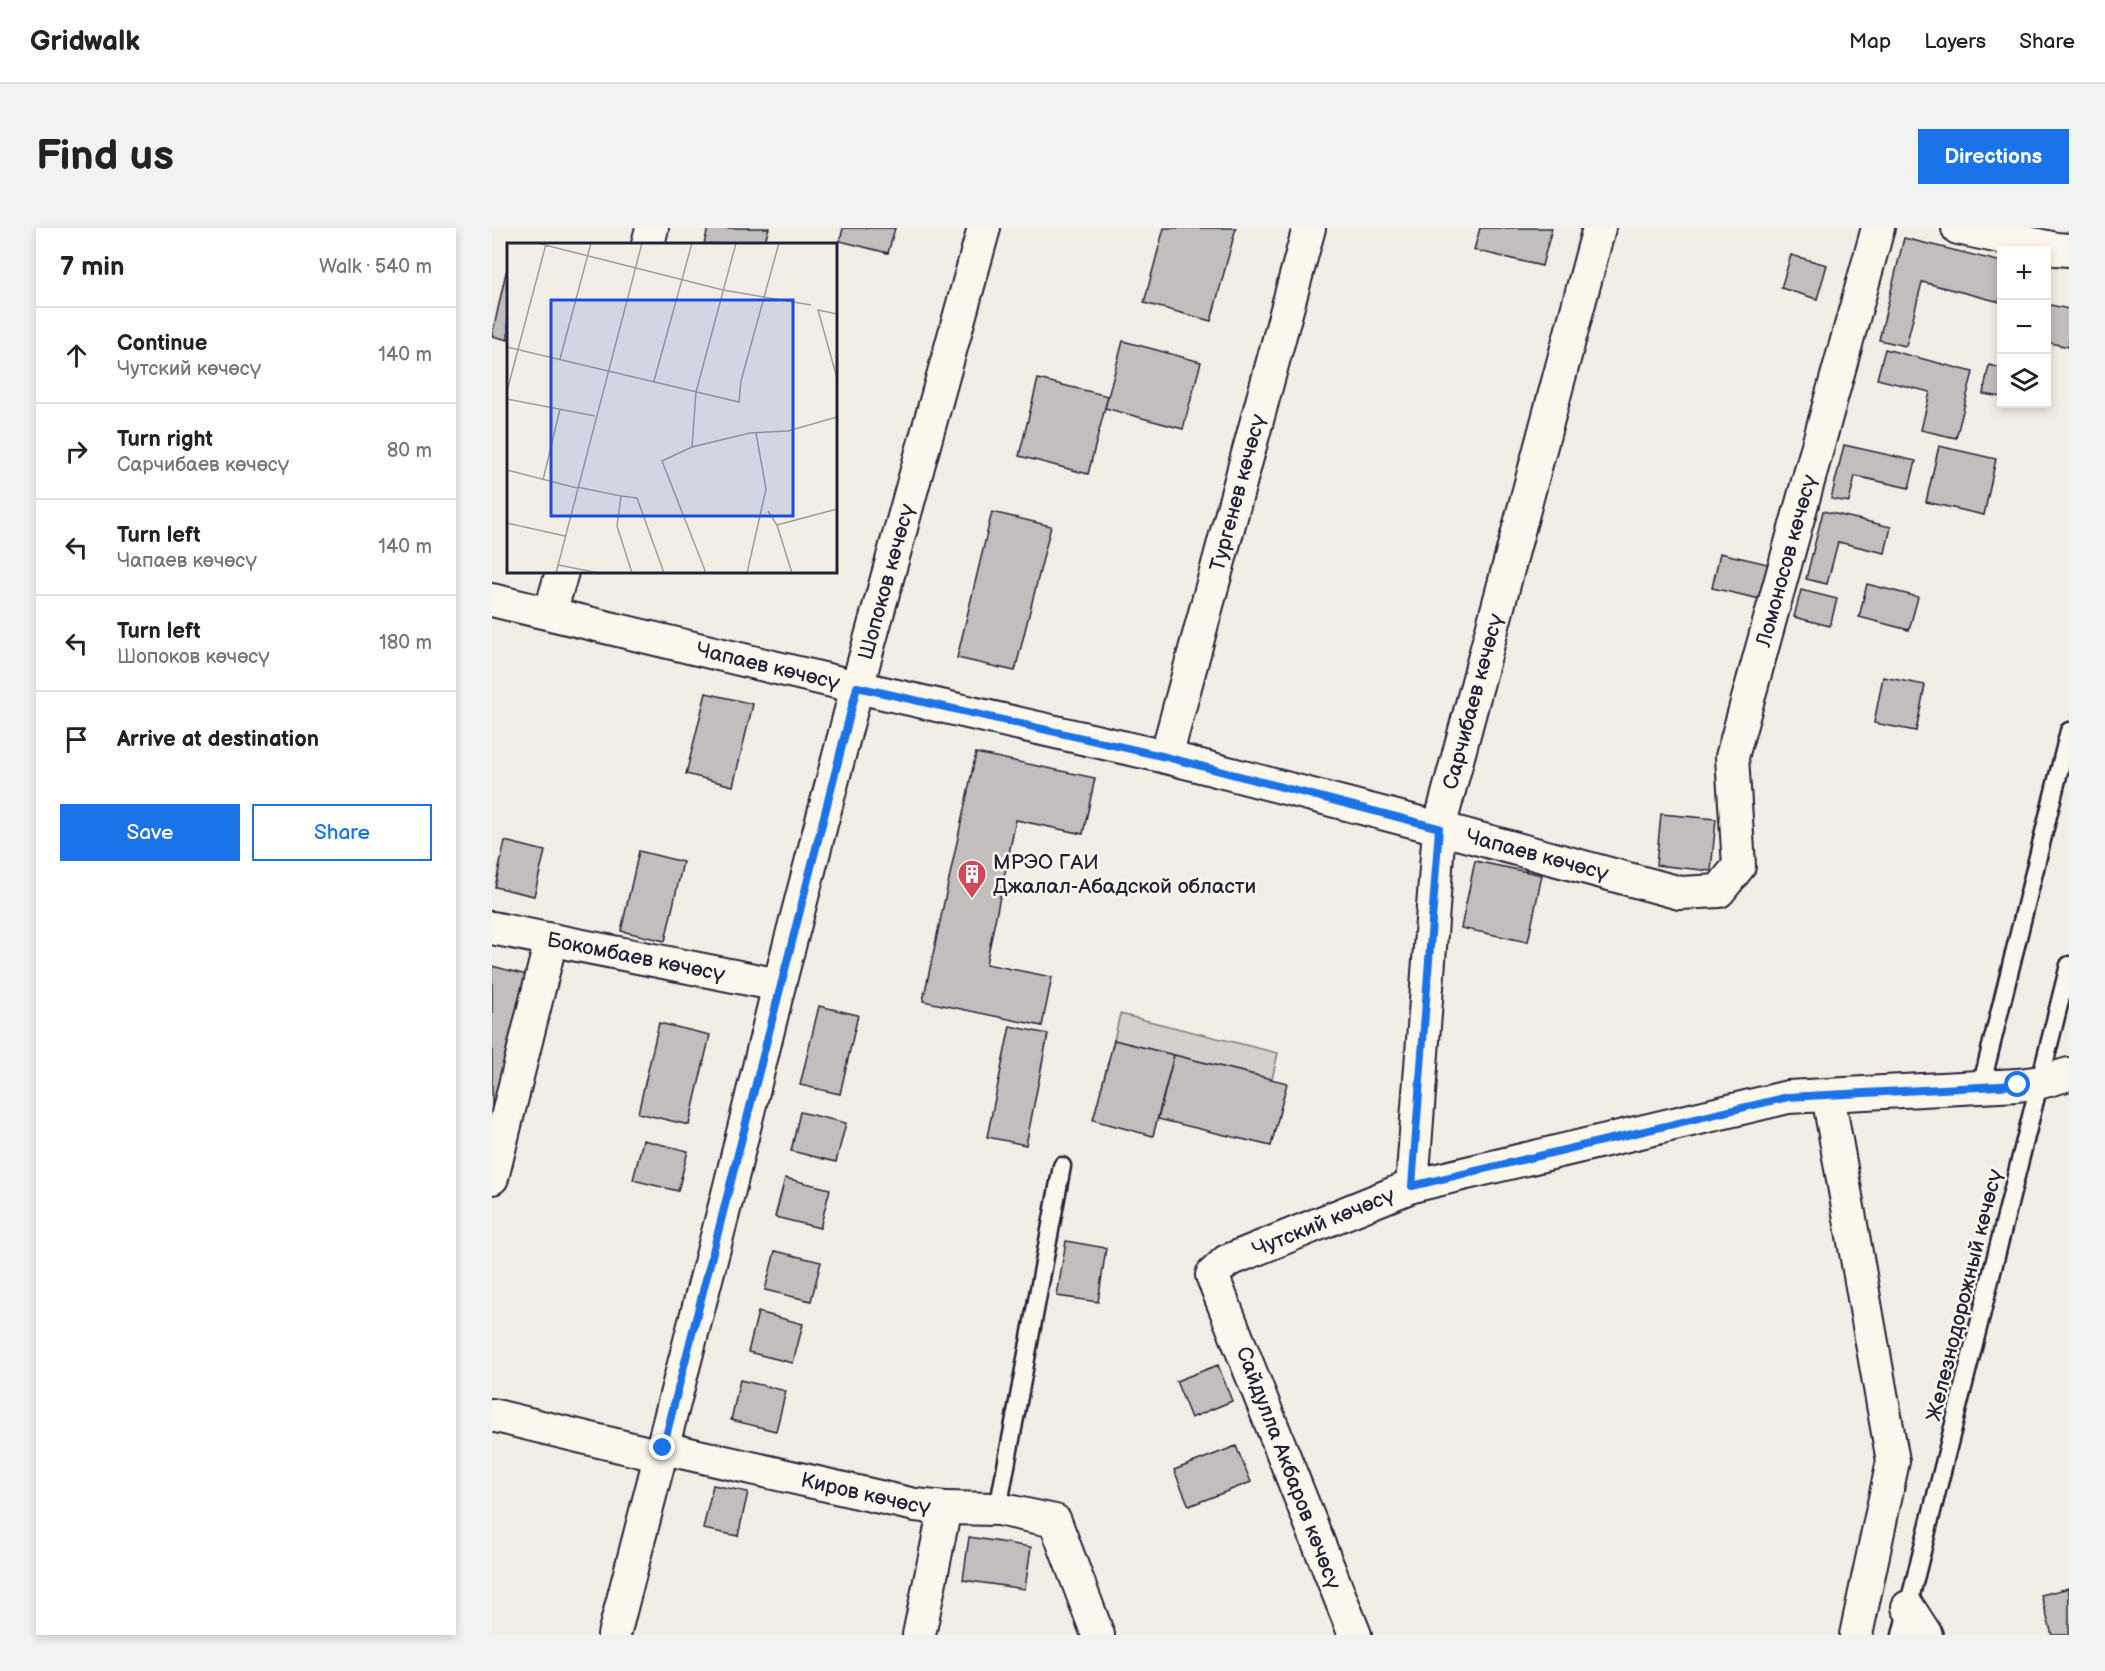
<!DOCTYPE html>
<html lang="en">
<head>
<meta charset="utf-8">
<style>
	:root { --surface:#fff; --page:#f2f2f2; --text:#222; --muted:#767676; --line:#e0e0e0; --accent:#1a73e8 }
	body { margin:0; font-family:"Balsamiq Sans",sans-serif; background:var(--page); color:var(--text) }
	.controls { position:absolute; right:18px; top:18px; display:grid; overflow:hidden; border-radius:0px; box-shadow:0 3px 9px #0003 }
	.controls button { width:54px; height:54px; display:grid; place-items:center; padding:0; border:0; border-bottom:2px solid var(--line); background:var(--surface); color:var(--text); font:30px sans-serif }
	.stop { position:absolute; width:18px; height:18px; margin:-14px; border:4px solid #1a73e8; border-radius:50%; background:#fff }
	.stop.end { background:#1a73e8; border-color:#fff; box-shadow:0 2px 6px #0008 }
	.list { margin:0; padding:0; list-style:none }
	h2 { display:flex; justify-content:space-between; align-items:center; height:78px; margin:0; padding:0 24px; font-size:26px }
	h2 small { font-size:20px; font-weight:400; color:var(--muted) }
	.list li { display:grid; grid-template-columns:39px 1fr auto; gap:18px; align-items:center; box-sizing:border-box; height:96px; padding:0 24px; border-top:2px solid var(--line) }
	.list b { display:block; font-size:22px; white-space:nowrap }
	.list p { margin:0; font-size:20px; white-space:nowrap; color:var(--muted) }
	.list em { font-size:20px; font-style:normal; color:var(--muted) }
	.actions { display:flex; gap:12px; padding:18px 24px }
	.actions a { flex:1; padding:14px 0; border:2px solid var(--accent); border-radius:0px; text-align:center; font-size:21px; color:var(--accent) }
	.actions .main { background:var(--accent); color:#fff }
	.icon { flex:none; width:33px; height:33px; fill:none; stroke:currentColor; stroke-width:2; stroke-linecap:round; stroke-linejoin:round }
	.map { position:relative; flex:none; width:1577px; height:1407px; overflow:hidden; border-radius:0px }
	header { display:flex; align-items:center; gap:36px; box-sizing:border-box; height:84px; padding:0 30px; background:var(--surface); border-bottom:2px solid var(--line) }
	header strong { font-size:28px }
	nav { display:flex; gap:33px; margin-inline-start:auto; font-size:21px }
	.intro { display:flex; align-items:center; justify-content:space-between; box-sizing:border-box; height:144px; padding:0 36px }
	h1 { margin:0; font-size:42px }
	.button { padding:15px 27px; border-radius:0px; background:var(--accent); color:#fff; font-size:21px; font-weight:700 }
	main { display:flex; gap:36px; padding:0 36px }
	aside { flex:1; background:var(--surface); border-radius:0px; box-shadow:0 3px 9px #0003 }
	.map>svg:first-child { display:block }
	.green { fill:#d4d1cc; stroke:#7b7a84; stroke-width:1.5 }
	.building { fill:#c2bebe; stroke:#22223b; stroke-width:1.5 }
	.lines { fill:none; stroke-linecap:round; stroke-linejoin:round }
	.service-casing { stroke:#22223b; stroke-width:21 }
	.minor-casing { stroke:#22223b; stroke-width:36 }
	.service { stroke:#fbf7ec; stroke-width:16 }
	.minor { stroke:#fbf7ec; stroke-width:32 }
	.route { stroke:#1a73e8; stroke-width:8 }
	.labels { text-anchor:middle; stroke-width:5; stroke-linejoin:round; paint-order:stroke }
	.street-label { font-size:21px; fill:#22223b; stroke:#fbf7ec }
	.poi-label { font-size:21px; fill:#22223b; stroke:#fbf7ec; text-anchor:start }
	.inset-road { fill:none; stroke:#9f9ca1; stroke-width:1.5 }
	.view { fill:#1d4ed8; fill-opacity:0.15; stroke:#1d4ed8; stroke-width:3 }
	.inset-edge { fill:none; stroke:#22223b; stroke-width:3 }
</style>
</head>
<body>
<header>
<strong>Gridwalk</strong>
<nav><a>Map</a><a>Layers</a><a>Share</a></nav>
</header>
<div class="intro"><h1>Find us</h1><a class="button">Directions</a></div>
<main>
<aside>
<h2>7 min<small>Walk · 540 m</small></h2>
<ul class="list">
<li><svg class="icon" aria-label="ahead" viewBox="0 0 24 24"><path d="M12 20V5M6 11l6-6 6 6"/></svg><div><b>Continue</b><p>Чутский көчөсү</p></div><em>140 m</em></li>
<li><svg class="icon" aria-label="right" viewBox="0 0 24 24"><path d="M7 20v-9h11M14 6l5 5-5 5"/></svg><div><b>Turn right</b><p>Сарчибаев көчөсү</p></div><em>80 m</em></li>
<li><svg class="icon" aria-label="left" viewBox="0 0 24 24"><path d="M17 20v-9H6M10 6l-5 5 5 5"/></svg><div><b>Turn left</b><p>Чапаев көчөсү</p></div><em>140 m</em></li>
<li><svg class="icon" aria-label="left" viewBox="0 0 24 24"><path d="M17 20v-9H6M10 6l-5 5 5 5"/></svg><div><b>Turn left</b><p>Шопоков көчөсү</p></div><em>180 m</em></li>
<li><svg class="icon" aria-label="arrive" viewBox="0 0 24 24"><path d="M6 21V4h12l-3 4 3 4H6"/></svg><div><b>Arrive at destination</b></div></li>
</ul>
<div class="actions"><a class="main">Save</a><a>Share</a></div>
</aside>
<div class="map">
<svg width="1577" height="1407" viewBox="0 0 1577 1407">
	<rect width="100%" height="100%" fill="#f2eee5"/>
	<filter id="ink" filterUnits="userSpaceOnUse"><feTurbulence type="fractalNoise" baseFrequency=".0167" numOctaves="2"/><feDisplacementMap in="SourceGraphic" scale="12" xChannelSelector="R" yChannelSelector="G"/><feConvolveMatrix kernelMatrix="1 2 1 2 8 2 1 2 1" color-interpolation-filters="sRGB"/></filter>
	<g filter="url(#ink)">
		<path class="green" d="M 628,786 L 786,825 L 780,851 L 622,812 Z"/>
		<path class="building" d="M 216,0 L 277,0 L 272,16 L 212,16 Z
			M 351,0 L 403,0 L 396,25 L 348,13 Z
			M 672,0 L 744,0 L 719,93 L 652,75 Z
			M 988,0 L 1060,0 L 1050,38 L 982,22 Z
			M 1412,10 L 1510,34 L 1508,74 L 1430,54 L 1414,118 L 1387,112 Z
			M 1299,27 L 1335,37 L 1325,71 L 1289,60 Z
			M 14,44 L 16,45 L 16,112 L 0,108 Z
			M 1554,76 L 1577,81 L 1577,119 L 1554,114 Z
			M 631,113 L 709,134 L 691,201 L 613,180 Z
			M 1393,121 L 1481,144 L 1464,210 L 1429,202 L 1438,164 L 1385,151 Z
			M 1497,137 L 1510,140 L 1510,169 L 1491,166 Z
			M 546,151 L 616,168 L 596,246 L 527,228 Z
			M 1352,217 L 1424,233 L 1417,260 L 1363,248 L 1357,274 L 1339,271 Z
			M 1447,218 L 1504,231 L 1492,287 L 1434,274 Z
			M 1331,283 L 1399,299 L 1393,325 L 1346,314 L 1335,356 L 1314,351 Z
			M 500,284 L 559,298 L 523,443 L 465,430 Z
			M 1228,325 L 1280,337 L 1272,372 L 1220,360 Z
			M 1375,356 L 1426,369 L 1417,402 L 1367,389 Z
			M 1309,362 L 1345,371 L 1338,398 L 1302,389 Z
			M 1391,449 L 1433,457 L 1424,503 L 1382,495 Z
			M 214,465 L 261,476 L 241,558 L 194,546 Z
			M 484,525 L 603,550 L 591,606 L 524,592 L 494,736 L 560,749 L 550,798 L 431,773 Z
			M 1169,586 L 1224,591 L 1219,643 L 1164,637 Z
			M 13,613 L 53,623 L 42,668 L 3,659 Z
			M 147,623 L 191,634 L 173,713 L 129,703 Z
			M 983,633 L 1050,647 L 1036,714 L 969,700 Z
			M 0,738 L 39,748 L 5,882 L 0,881 Z
			M 327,778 L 366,787 L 348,866 L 308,857 Z
			M 167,795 L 218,807 L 197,897 L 146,885 Z
			M 518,798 L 556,806 L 534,917 L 495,909 Z
			M 622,812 L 682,827 L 661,908 L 601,892 Z
			M 682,827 L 795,855 L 779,918 L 666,891 Z
			M 308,884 L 354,895 L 344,934 L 299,923 Z
			M 151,912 L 196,923 L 186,963 L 141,952 Z
			M 293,950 L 338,961 L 328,1000 L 283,989 Z
			M 574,1013 L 614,1020 L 606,1074 L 565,1068 Z
			M 283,1023 L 329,1034 L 319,1073 L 273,1062 Z
			M 266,1084 L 311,1096 L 301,1135 L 256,1124 Z
			M 726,1137 L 740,1173 L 699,1190 L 684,1153 Z
			M 248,1152 L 294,1163 L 284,1203 L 239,1192 Z
			M 744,1218 L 759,1254 L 697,1278 L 682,1242 Z
			M 221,1257 L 256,1264 L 246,1308 L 211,1301 Z
			M 477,1309 L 539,1319 L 533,1361 L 471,1352 Z
			M 1577,1360 L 1577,1407 L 1560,1407 L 1549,1367 Z"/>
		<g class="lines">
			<g class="service-casing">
				<path id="service" d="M 1489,859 L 1577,503
					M 506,1281 L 570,938
					M 1409,1407 L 1577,737"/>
			</g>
			<g class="minor-casing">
				<g id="minor">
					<path d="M 1466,0 L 1564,21 L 1577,22"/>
					<path d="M 156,16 L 160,0"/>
					<path id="s1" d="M 0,372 L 365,459 L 674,529 L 947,600 L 1188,665 L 1227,663 L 1247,638 L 1240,529 L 1386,0"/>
					<path d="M 58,385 L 70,344"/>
					<path id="s2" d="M 674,529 L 817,0"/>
					<path id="s3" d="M 0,700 L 287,757"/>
					<path d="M 1336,867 L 1401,1233 L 1364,1407"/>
					<path d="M 0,950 L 59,712"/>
					<path id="s4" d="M 920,958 L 947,600 L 1107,0"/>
					<path d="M 0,1187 L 169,1228"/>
					<path id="s5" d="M 171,1220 L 423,1277 L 453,1280 L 427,1407"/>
					<path d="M 453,1280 L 506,1281 L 563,1293 L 606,1407"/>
					<path d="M 1416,1379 L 1434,1407"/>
					<path id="s6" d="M 122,1407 L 237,962 L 287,757 L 365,459 L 492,0"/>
					<path id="s7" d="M 863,1407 L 720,1047 L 735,1033 L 920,958 L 1296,869 L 1526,857 L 1549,854 L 1577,846"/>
				</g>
			</g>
			<use href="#service" class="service"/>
			<use href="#minor" class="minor"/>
		</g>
	</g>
	<g class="lines" filter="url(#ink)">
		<path class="route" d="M 171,1220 C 236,966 299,712 365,459 L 674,529 L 947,600 L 920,958 L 1296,869 L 1526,857"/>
	</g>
	<defs>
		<g id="building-pin" transform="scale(1.5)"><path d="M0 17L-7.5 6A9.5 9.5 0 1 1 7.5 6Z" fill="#d1495b" stroke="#fbf7ec"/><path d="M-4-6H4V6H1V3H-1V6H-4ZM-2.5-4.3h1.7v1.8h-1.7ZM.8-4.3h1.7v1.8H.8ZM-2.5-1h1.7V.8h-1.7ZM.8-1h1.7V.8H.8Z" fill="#fff"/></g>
	</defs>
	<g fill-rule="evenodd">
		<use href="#building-pin" x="480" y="646"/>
	</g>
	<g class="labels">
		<g class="street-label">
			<text dy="7" stroke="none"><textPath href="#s2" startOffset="274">Тургенев көчөсү</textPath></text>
			<text dy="7" stroke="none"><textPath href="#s1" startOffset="1608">Ломоносов көчөсү</textPath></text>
			<text dy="7" stroke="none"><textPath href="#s6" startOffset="1088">Шопоков көчөсү</textPath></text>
			<text dy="7" stroke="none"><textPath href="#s1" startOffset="284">Чапаев көчөсү</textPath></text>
			<text dy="7" stroke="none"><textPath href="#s4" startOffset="490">Сарчибаев көчөсү</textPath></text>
			<text dy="7" stroke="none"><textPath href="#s1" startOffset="1076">Чапаев көчөсү</textPath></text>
			<text dy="7" stroke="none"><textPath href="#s3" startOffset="147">Бокомбаев көчөсү</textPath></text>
			<text dy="7" stroke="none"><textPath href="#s7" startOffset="512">Чутский көчөсү</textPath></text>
			<text transform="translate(1472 1067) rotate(-76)" y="7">Железнодорожный көчөсү</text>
			<text transform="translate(797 1240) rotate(69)" y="7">Сайдулла Акбаров көчөсү</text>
			<text dy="7" stroke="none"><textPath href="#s5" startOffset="208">Киров көчөсү</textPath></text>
		</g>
		<g class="poi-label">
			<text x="501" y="641">МРЭО ГАИ<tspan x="501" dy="24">Джалал-Абадской области</tspan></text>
		</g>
	</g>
	<g transform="translate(15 15)">
		<rect width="330" height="330" fill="#f2eee5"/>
		<path class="inset-road" d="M 30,0 L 216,47 L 304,62M 330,71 L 311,67 L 330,135M 0,104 L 232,159 L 234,138 L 272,0M 53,116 L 84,0M 147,138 L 185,0M 0,148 L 39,1M 0,156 L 88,173M 185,204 L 189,149 L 229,0M 0,227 L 70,245M 36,237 L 53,166M 70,244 L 114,253 L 110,283 L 125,330M 114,253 L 130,255 L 157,330M 261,268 L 270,282 L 285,330M 0,280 L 58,293M 270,282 L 330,266M 51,322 L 92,330M 49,330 L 135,0M 199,330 L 155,218 L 185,204 L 243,190 L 281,188 L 330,174M 240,330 L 259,246 L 249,190"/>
		<path class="view" d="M 44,57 L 286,57 L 286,273 L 44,273 Z"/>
		<rect width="330" height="330" class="inset-edge"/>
	</g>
</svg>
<div class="controls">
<button>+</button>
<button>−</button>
<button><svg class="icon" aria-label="layers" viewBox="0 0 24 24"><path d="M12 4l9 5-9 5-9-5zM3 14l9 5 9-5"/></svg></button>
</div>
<div class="stop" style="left:1526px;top:857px"></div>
<div class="stop end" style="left:171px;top:1220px"></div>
</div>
</main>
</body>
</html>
